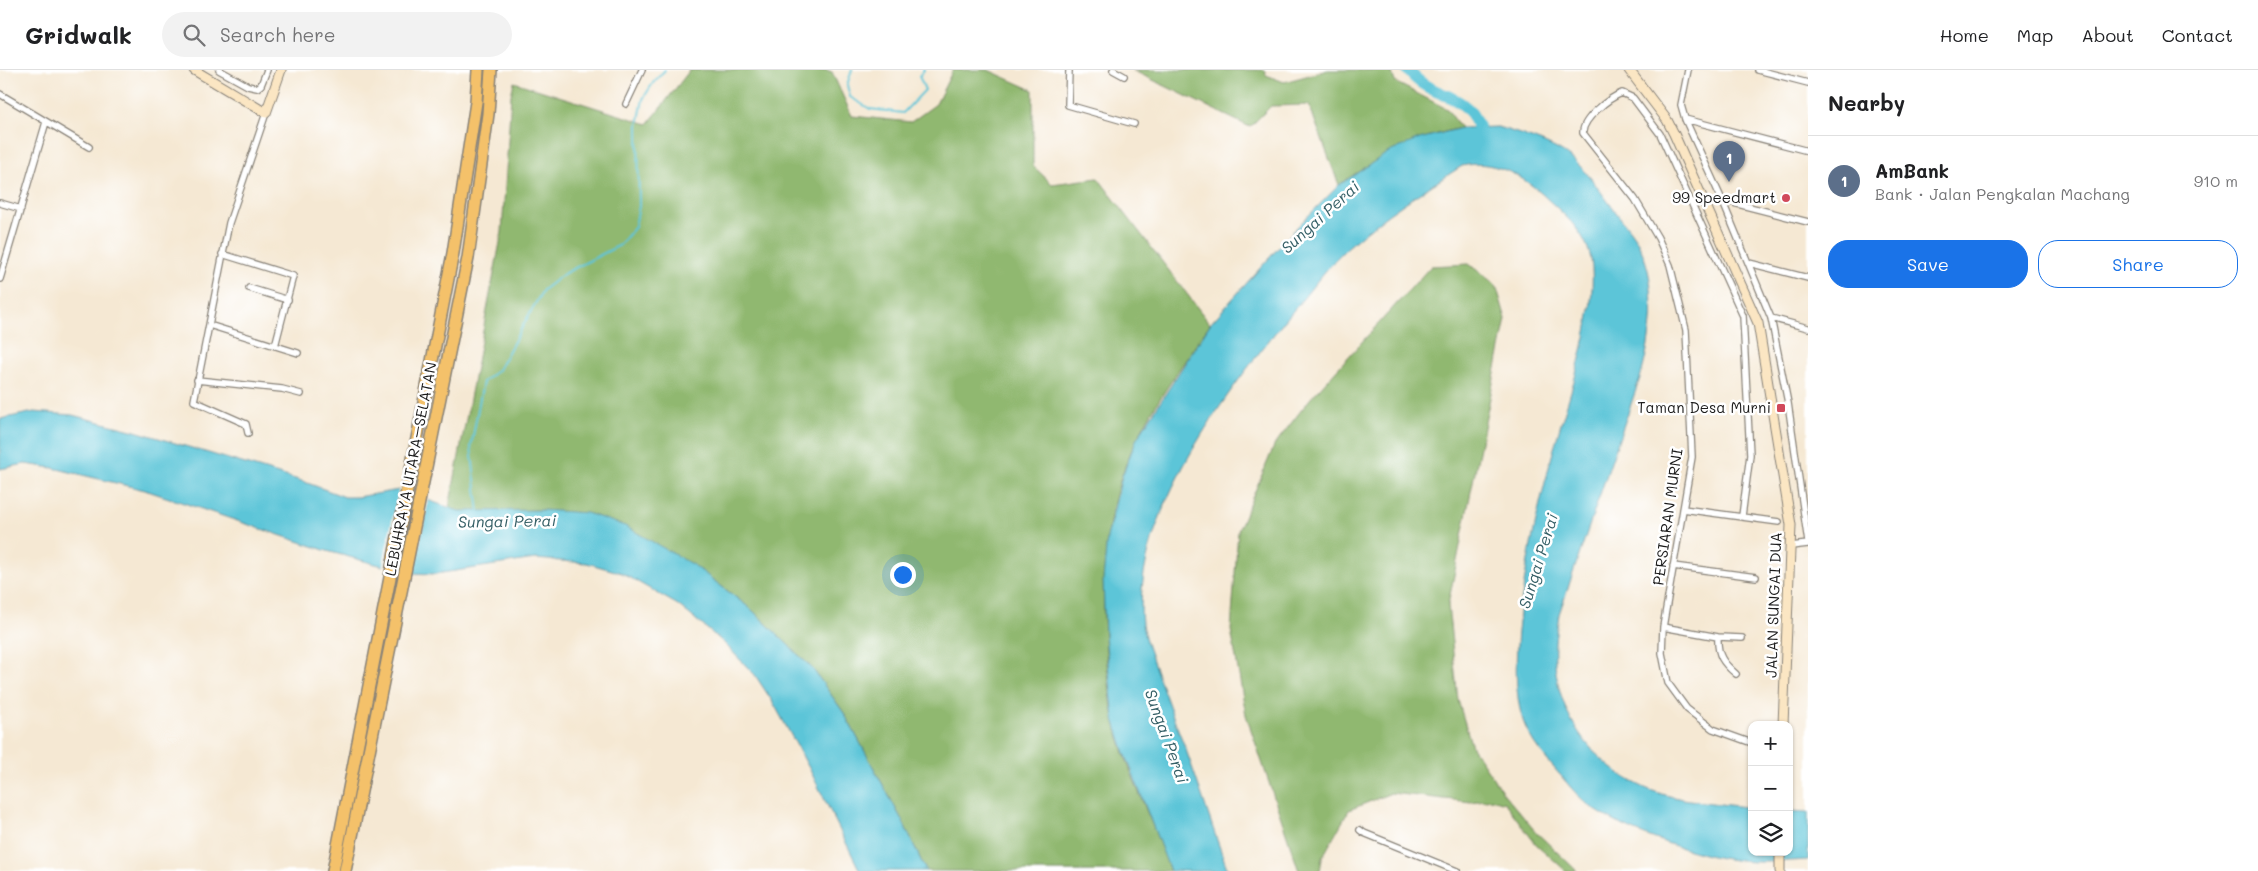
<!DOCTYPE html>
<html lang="en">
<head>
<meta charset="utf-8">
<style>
	:root { --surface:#fff; --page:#f2f2f2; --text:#202124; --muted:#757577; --line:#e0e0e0; --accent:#1a73e8 }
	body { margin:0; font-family:Mali,sans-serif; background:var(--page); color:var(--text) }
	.controls { position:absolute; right:15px; bottom:15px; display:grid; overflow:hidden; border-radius:10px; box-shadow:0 1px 4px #0004 }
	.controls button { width:45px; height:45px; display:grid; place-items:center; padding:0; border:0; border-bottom:1px solid var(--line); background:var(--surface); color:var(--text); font:25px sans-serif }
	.you { position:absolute; left:902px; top:504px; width:18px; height:18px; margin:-12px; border:4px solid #fff; border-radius:50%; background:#1a73e8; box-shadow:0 0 0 8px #1a73e833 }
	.badge { display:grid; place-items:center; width:32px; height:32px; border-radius:50%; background:var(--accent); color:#fff; font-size:16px; font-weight:700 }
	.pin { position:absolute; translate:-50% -41px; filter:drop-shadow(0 1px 2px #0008) }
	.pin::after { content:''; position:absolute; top:26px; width:18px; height:15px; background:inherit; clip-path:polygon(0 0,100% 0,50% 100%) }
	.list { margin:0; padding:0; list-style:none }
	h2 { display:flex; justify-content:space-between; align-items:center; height:65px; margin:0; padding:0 20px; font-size:21px }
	h2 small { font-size:16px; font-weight:400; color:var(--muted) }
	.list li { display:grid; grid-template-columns:32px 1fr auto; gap:15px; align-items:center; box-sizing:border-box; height:90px; padding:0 20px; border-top:1px solid var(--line) }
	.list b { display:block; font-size:19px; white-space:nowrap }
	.list p { margin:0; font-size:16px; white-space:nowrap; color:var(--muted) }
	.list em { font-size:16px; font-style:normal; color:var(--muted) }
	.actions { display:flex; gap:10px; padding:15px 20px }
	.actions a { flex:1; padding:11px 0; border:1px solid var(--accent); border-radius:20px; text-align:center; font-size:18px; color:var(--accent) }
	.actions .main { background:var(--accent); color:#fff }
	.icon { flex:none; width:28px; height:28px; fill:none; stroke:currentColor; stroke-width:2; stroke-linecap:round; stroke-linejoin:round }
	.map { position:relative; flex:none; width:1808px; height:801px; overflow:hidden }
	header { display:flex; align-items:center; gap:30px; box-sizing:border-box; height:70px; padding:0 25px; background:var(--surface); border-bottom:1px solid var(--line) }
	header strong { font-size:24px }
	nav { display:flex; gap:28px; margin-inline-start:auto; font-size:18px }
	.search { width:350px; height:45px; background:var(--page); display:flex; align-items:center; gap:12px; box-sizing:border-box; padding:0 18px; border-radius:28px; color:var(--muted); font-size:19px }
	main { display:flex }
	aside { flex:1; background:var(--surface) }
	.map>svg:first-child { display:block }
	.forest { fill:#90b86f; stroke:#566a46 }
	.water { fill:#5cc5d8; stroke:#3c707a }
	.pier { fill:#f5e8d3 }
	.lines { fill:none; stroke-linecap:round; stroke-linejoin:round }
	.stream { stroke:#5cc5d8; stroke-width:2 }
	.river { stroke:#5cc5d8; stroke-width:12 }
	.street-casing { stroke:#888278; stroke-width:8 }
	.secondary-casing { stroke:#888278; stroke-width:11 }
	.highway-casing { stroke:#888278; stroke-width:14 }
	.street { stroke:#fff; stroke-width:5.5 }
	.secondary { stroke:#fbe6c3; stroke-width:9 }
	.highway { stroke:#f4c16a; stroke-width:11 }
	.poi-dot { fill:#d1495b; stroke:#fff; stroke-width:2 }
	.labels { text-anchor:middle; stroke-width:5; stroke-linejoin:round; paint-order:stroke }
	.poi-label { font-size:15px; fill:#1c1c1c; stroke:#fff; text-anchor:end }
	.street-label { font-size:15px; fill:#1c1c1c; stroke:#fff }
	.water-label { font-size:16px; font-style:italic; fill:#366067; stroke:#fff }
</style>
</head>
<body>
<header>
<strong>Gridwalk</strong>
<div class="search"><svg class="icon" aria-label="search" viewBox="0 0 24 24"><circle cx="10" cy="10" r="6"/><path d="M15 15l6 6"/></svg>Search here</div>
<nav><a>Home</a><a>Map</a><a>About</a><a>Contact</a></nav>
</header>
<main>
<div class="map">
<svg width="1808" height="801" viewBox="0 0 1808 801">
	<rect width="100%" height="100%" fill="#fff"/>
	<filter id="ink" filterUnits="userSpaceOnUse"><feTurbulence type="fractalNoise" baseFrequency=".02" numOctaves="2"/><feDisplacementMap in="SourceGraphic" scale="10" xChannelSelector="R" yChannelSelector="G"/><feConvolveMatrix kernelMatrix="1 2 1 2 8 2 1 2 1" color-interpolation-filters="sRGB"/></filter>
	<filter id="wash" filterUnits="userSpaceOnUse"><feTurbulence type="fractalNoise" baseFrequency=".0096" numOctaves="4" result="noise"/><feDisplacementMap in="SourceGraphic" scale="20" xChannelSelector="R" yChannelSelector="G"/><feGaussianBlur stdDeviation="1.12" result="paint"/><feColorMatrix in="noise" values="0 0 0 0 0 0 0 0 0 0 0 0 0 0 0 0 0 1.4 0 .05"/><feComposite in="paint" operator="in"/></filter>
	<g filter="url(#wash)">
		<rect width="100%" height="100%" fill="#f5e8d3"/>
		<path class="forest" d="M 690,0 L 826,0 L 832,2 L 852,46 L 911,52 L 936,34 L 953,0 L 988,0 L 1033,20 L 1033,96 L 1052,114 L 1098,108 L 1210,254 C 1185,292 1157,329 1137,369 C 1102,439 1100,516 1107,592 C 1109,610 1110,630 1114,648 C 1126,701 1153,750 1170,801 L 926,801 L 903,752 L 844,643 L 812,598 L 751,539 L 695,496 L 543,440 L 482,442 L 459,441 L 449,438 L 502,162 L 511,25 L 514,12 L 648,54 Z
			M 1132,0 L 1265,0 L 1266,5 L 1284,12 L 1328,0 L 1391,0 L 1395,12 L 1447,39 L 1461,58 C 1415,68 1377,88 1339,115 L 1309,35 L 1271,36 L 1250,57 Z
			M 1469,194 L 1496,215 L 1506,249 L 1448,535 L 1458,630 L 1472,677 L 1504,724 L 1536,762 L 1577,801 L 1566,801 L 1535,773 L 1505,733 L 1492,729 L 1471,732 L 1391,723 L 1349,740 L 1322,788 L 1320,801 L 1299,801 L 1246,645 L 1231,560 L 1238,461 L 1275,374 L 1310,329 L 1431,196 Z"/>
		<path class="water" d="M 1498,57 C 1526,66 1560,75 1580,96 C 1592,108 1602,124 1613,138 C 1620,148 1629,158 1636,169 C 1659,210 1653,259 1642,302 L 1559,544 C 1558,554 1555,564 1555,574 C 1551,639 1591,696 1650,720 C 1680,732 1720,733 1752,738 L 1752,782 L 1789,782 L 1789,741 L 1808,742 L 1808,790 C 1784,791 1758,794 1734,790 C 1696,785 1633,764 1600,743 C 1588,736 1576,724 1567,713 C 1553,696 1535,679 1526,658 C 1496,594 1543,412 1564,344 C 1577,303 1598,231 1591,189 C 1585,160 1562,143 1542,124 C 1520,104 1491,89 1462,96 C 1423,121 1382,146 1348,177 C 1328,196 1311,219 1293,241 C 1228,319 1131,446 1142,554 C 1144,567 1150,581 1154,594 C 1164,622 1174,650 1185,677 C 1200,718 1213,760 1228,801 L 1170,801 L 1125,683 L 1114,649 L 1105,566 L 1103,510 L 1107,467 L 1122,406 L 1136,370 L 1210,254 L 1297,157 L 1339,115 L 1387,83 L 1419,69 L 1461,58 Z
			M 34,342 L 72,345 L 135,361 L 302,411 L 345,427 L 357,427 L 399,420 L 459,441 L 543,440 L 587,443 L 625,456 L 695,496 L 751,539 L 812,598 L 844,643 L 903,752 L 926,801 L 860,801 L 809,698 L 774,634 L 755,605 L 723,572 L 678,535 L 622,503 L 587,493 L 535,489 L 435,504 L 409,503 L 327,481 L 145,420 L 53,398 L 25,394 L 0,399 L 0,349 Z"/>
		<path class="pier" d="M 399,418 L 415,420 L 429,427 L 413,506 L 382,500 Z"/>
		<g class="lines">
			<path class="stream" d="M 852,0 L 847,15 L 850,27 L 870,39 L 903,43 L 925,20 L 919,6 L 924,0
				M 479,443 L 471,377 L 483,312 L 498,300 L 543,220 L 565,203 L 620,175 L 635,157 L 639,136 L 638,55 L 643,29 L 653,13 L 665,0"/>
			<path class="river" d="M 1408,0 C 1435,35 1473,15 1482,73"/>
		</g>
	</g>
	<g filter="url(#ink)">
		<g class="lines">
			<g class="street-casing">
				<path id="street" d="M 219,0 L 248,16 L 257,18 L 261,15 L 267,0
					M 1069,0 L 1068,35 L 1134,54
					M 1113,0 L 1124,6
					M 1688,0 L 1681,35 L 1685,49 L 1722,130 L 1771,248 L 1788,333 L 1808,472
					M 1758,0 L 1808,13
					M 0,24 L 89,77
					M 626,34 L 642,0
					M 1685,49 L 1808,81
					M 1722,130 L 1808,152
					M 0,133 L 21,139
					M 222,184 L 293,206 L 275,276
					M 1749,193 L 1808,208
					M 0,209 L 46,52
					M 249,218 L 288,230
					M 1771,248 L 1808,258
					M 209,255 L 298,283
					M 197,310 L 282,319 L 301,324
					M 248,363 L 246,354 L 194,331 L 229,153 L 266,43
					M 1683,439 L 1779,452
					M 1742,446 L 1750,385 L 1743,246 L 1660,64 L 1633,28 L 1622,23 C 1609,28 1582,49 1583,63 L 1635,129 L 1658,168 L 1670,195 L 1686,260 L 1692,387 L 1663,557 L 1662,583 L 1668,613 L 1687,639 L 1713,659 L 1752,673
					M 1791,476 L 1808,474
					M 1673,496 L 1756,507
					M 1663,557 L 1718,567 L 1742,568
					M 1718,567 C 1717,585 1723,593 1736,604
					M 1360,760 L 1364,763 L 1457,801"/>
			</g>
			<g class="secondary-casing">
				<path id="secondary" d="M 194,0 L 266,43 L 281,0
					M 1629,0 L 1667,50 L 1674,64 L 1758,253 L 1791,455 L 1783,655
					M 1780,801 L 1780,782"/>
			</g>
			<g class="highway-casing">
				<path id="highway" d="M 333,801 L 453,183 L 476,32 L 478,0
					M 345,801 L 468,188 L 488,44 L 491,0"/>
			</g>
			<use href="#street" class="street"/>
			<use href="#secondary" class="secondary"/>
			<use href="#highway" class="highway"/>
		</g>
	</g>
	<g class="poi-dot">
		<circle cx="1786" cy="128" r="5"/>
		<rect x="1776" y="333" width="10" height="10" rx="2.5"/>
	</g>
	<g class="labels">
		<g class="poi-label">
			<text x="1776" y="133">99 Speedmart</text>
			<text x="1771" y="343">Taman Desa Murni</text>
		</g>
		<g class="street-label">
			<text transform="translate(411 399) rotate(-79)" y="5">LEBUHRAYA UTARA–SELATAN</text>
			<text transform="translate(1668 447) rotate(-82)" y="5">PERSIARAN MURNI</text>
			<text transform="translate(1774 535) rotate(-88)" y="5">JALAN SUNGAI DUA</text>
		</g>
		<g class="water-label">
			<text transform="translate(1320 147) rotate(-42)" y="6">Sungai Perai</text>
			<text transform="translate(507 451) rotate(-1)" y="6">Sungai Perai</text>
			<text transform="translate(1538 491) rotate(-73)" y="6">Sungai Perai</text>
			<text transform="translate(1167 666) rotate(70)" y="6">Sungai Perai</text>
		</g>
	</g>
</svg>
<div class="controls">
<button>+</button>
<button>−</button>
<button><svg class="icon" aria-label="layers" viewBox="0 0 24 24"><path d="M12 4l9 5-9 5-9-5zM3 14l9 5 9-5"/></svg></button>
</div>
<div class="you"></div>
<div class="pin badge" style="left:1729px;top:112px;background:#5c6f8a">1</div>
</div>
<aside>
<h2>Nearby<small></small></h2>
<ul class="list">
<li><span class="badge" style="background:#5c6f8a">1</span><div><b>AmBank</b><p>Bank · Jalan Pengkalan Machang</p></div><em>910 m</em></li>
</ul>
<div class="actions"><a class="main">Save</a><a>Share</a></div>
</aside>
</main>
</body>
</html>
